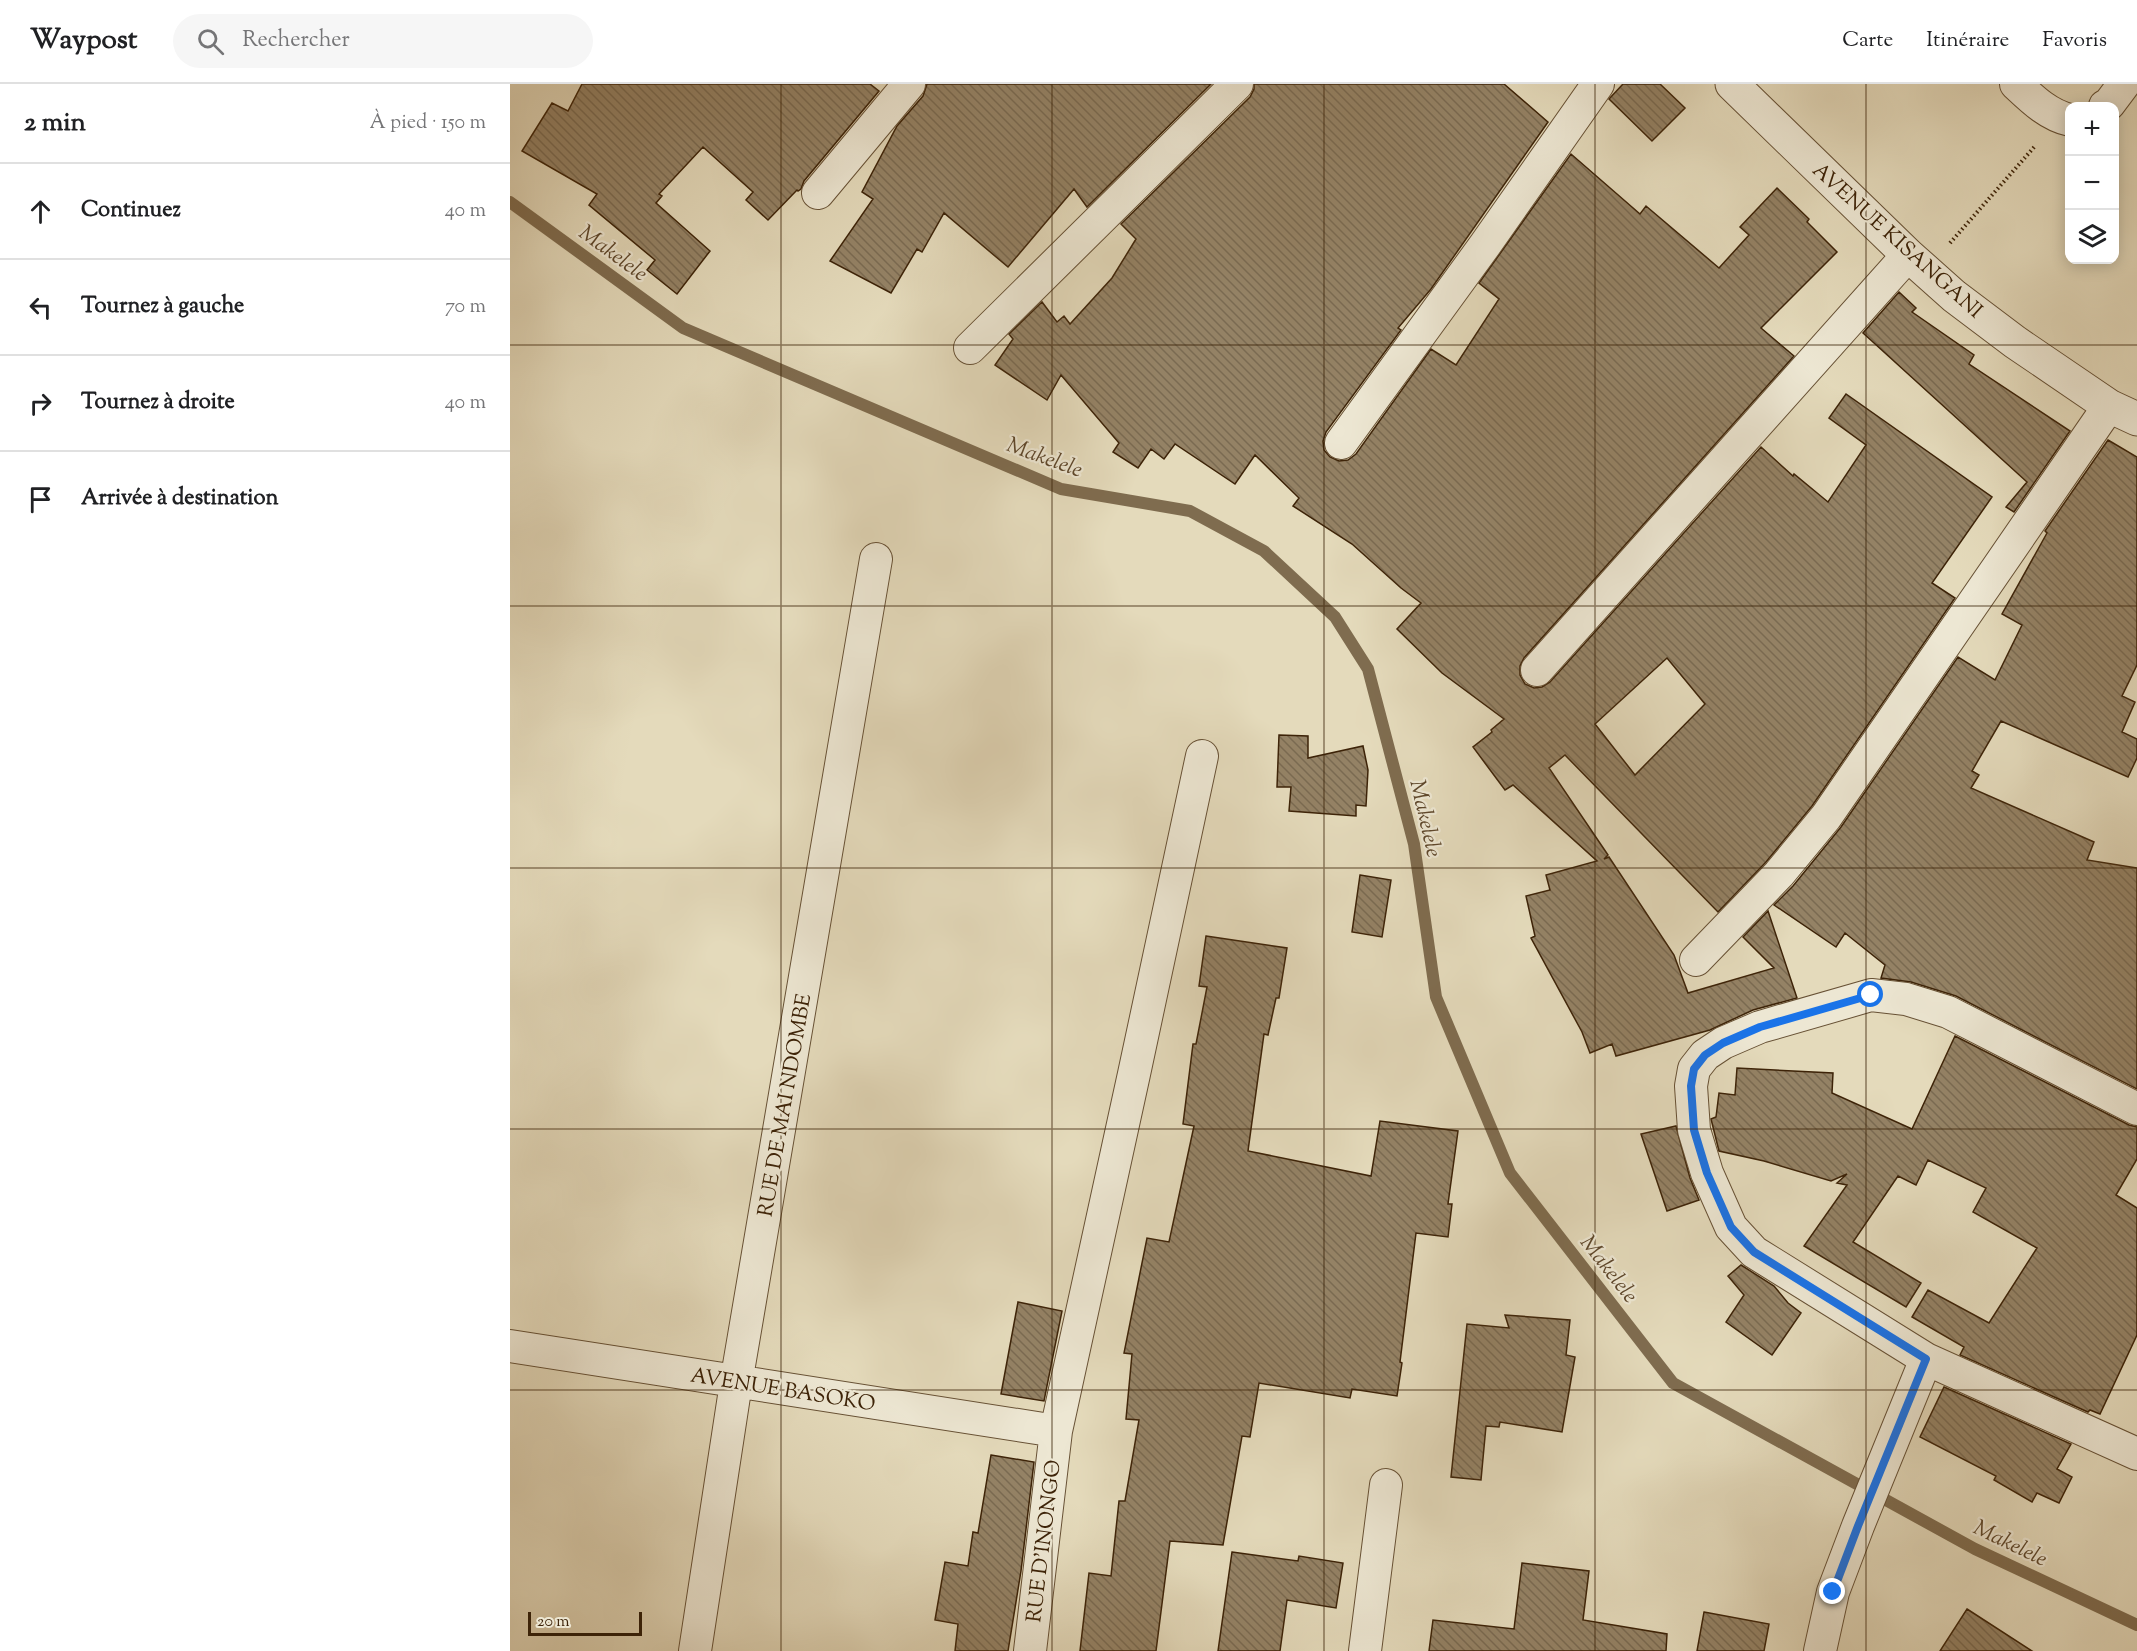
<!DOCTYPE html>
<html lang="fr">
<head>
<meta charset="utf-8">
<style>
	:root { --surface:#fff; --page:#f6f6f6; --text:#202124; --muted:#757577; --line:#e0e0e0 }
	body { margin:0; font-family:"Sorts Mill Goudy",serif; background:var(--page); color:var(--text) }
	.controls { position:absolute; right:18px; top:18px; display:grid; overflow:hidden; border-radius:12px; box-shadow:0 3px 15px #0003 }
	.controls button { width:54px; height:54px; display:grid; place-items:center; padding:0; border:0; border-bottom:2px solid var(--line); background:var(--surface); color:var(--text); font:30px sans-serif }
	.scale { position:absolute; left:18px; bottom:15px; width:114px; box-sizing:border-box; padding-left:6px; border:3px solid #3d2308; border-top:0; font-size:16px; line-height:21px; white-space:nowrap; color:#3d2308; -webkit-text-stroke:4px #ede7d3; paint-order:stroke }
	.stop { position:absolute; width:18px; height:18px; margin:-14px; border:4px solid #1a73e8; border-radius:50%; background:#fff }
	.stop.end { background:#1a73e8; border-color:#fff; box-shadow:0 2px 6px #0008 }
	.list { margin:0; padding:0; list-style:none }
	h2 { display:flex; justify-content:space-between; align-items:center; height:78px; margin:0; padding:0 24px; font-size:26px }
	h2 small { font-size:20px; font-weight:400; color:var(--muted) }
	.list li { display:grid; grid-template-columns:39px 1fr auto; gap:18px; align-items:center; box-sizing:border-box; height:96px; padding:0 24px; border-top:2px solid var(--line) }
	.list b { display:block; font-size:22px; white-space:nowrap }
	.list em { font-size:20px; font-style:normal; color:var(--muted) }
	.icon { flex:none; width:33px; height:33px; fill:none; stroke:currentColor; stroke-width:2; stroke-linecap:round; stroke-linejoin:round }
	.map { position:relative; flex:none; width:1627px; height:1567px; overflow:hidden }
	header { display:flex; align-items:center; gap:36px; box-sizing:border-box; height:84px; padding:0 30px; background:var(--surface); border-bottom:2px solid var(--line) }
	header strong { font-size:28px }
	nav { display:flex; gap:33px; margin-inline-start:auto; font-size:21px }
	.search { width:420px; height:54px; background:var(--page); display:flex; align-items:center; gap:15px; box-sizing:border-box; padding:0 21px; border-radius:33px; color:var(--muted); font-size:22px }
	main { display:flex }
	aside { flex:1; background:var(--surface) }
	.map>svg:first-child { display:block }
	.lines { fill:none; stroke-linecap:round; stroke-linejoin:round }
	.stream { stroke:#7f6c4f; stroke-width:12 }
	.building { fill:url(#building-back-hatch); stroke:#3d2308; stroke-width:1.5; fill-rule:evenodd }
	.minor-casing { stroke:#675135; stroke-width:34 }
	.tertiary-casing { stroke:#675135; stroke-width:35 }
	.path { stroke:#3d2308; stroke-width:4; stroke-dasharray:1.5 3; stroke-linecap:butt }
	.minor { stroke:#ede7d3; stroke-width:32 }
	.tertiary { stroke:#ede7d3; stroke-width:33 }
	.route { stroke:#1a73e8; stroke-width:8 }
	.grid { fill:none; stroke:#3d2308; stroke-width:1.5; stroke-opacity:0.55 }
	.labels { text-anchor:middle; stroke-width:4.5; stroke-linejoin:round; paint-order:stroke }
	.street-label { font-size:21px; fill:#3d2308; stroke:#ede7d3 }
	.water-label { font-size:22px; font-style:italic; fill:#5e472b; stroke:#ede7d3 }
</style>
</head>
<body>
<header>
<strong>Waypost</strong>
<div class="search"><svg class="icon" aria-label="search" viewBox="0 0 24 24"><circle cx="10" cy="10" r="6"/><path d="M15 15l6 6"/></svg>Rechercher</div>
<nav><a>Carte</a><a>Itinéraire</a><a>Favoris</a></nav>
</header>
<main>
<aside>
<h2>2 min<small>À pied · 150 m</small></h2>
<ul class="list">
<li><svg class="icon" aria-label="ahead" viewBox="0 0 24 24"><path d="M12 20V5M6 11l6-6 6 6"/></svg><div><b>Continuez</b></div><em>40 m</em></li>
<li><svg class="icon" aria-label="left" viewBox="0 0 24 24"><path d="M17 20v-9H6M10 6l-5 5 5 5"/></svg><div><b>Tournez à gauche</b></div><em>70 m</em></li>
<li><svg class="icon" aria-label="right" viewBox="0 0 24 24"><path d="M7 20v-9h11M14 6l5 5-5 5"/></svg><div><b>Tournez à droite</b></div><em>40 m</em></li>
<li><svg class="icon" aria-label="arrive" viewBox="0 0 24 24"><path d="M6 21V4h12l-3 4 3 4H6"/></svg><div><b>Arrivée à destination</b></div></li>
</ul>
</aside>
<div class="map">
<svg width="1627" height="1567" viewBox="0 0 1627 1567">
	<defs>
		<pattern id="building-back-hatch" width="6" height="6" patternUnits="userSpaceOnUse" patternTransform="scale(1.5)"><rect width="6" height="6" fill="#948265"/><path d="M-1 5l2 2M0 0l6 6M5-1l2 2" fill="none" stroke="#7a6a51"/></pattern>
	</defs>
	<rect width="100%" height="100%" fill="#e4dabb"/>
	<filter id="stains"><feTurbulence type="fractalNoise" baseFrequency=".00333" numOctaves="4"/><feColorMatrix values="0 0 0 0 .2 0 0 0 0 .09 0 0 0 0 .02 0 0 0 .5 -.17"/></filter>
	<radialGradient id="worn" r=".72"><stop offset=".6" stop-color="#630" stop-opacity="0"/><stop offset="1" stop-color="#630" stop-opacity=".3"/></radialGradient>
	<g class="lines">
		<path class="stream" d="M 0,118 L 173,244 L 551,405 L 680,427 L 754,467 L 825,533 L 858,585 L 904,760 L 926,913 L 1000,1089 L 1163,1299 L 1465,1465 L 1627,1541"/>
	</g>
	<path class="building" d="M 72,0 L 360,0 L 369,7 L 294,97 L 291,105 L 288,107 L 287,106 L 258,136 L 236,116 L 243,108 L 193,63 L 149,110 L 152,112 L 146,119 L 200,167 L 167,210 L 137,186 L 145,176 L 79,121 L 87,110 L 12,67 L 42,19 L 58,27 Z
		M 417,0 L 701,0 L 577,123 L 564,105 L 498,183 L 434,129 L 412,168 L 407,165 L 381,209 L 320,177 L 363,115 L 352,108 L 387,42 L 413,12 Z
		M 744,0 L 994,0 L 1038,38 L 921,205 L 888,244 L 891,246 L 816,348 L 813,357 L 814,366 L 820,373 L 829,377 L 838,376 L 846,370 L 921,265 L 946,281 L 989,215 L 969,199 L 1061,70 L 1130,130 L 1136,122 L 1209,184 L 1239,151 L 1230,143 L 1267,104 L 1299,135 L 1297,138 L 1327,168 L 1251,244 L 1284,272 L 1014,574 L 1010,582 L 1010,591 L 1015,600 L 1024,604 L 1032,603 L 1040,598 L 1251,363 L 1283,392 L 1284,390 L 1318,418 L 1356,361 L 1319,334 L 1336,310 L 1482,413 L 1422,499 L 1445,514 L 1302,722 L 1256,778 L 1208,828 L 1055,671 L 1039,684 L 1098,771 L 1094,775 L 1099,773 L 1164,871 L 1178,909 L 1264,884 L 1233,853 L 1258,827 L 1287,914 L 1243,926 L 1200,946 L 1106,972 L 1102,960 L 1080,969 L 1072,948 L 1021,854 L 1025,852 L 1016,812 L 1040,806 L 1036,791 L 1087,777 L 1003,701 L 995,706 L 963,663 L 982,648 L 981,646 L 994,635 L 932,589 L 887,545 L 911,519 L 891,504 L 842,460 L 783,422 L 789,414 L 745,371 L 725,400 L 665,360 L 654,375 L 641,365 L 628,384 L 603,368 L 609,359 L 551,291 L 537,316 L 485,281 L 503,255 L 499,250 L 532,218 L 547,238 L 554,232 L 560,240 L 602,194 L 626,155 L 611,140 L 740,13 L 744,5 ZM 1157,574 L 1195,620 L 1125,691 L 1085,640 Z
		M 1113,0 L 1150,0 L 1175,24 L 1142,57 L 1099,15 Z
		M 1389,208 L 1406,224 L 1402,228 L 1464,271 L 1459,280 L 1560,347 L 1504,428 L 1496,423 L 1517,398 L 1353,249 Z
		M 1598,356 L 1627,373 L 1627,581 L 1612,612 L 1625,618 L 1612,648 L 1627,655 L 1627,674 L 1618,693 L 1491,637 L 1462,687 L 1469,691 L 1461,704 L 1584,758 L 1577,776 L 1627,784 L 1627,1005 L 1446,912 L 1401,898 L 1371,894 L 1375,881 L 1335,849 L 1326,863 L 1264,821 L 1283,802 L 1331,743 L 1448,573 L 1485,596 L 1512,541 L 1492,530 L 1537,449 L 1535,447 Z
		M 769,651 L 798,652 L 798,674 L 853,662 L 858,686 L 856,722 L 846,721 L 846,732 L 779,727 L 781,703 L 767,703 Z
		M 850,791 L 881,796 L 872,853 L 842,848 Z
		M 696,852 L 777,864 L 769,914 L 766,914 L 758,951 L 754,950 L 738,1067 L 861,1092 L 870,1037 L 948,1047 L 938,1120 L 942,1120 L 938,1153 L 906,1149 L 890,1278 L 892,1279 L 887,1312 L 842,1305 L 840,1314 L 749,1299 L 740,1353 L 732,1352 L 713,1461 L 660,1457 L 646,1567 L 570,1567 L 579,1489 L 601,1492 L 609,1417 L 615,1417 L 629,1336 L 616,1335 L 622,1270 L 614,1269 L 637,1154 L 659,1158 L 684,1042 L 673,1040 L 683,960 L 686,960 L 697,903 L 689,902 Z
		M 1445,952 L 1619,1041 L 1627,1043 L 1627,1075 L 1606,1111 L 1627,1124 L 1627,1251 L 1590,1330 L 1580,1326 L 1578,1328 L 1450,1271 L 1454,1263 L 1402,1233 L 1418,1206 L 1479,1239 L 1527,1164 L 1463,1128 L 1476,1104 L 1418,1076 L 1406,1101 L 1388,1092 L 1343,1158 L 1411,1199 L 1396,1223 L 1294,1162 L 1337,1101 L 1327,1099 L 1337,1090 L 1321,1097 L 1254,1077 L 1209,1067 L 1201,1035 L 1206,1033 L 1209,1009 L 1225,1011 L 1227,984 L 1323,989 L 1322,1009 L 1402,1045 Z
		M 1166,1042 L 1180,1094 L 1189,1116 L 1157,1127 L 1131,1050 Z
		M 1231,1181 L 1264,1202 L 1278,1219 L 1291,1229 L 1262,1271 L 1216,1238 L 1234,1211 L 1218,1192 Z
		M 508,1218 L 552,1227 L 534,1317 L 491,1310 Z
		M 995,1231 L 1060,1236 L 1056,1271 L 1065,1273 L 1052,1348 L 990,1338 L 989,1343 L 976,1342 L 971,1396 L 941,1393 L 957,1240 L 999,1244 Z
		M 1434,1303 L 1561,1360 L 1547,1385 L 1562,1393 L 1549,1419 L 1527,1409 L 1522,1418 L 1484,1396 L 1486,1392 L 1410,1353 Z
		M 481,1371 L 524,1378 L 511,1487 L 498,1567 L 445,1567 L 448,1540 L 425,1536 L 435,1478 L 458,1482 L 463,1448 L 468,1449 Z
		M 722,1468 L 788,1477 L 789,1472 L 833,1479 L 826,1524 L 777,1516 L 770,1567 L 708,1567 Z
		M 1012,1479 L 1079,1487 L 1073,1536 L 1157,1550 L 1156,1567 L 919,1567 L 923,1536 L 1004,1545 Z
		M 1457,1525 L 1522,1567 L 1430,1567 Z
		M 1194,1528 L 1259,1540 L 1254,1567 L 1187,1567 Z"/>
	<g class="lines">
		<g class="minor-casing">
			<path id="minor" d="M 1506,0 C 1522,15 1538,31 1560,36
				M 1595,22 L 1599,20 L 1614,0
				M 308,109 L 399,0
				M 460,264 L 727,0
				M 831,359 L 975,161 L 1088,0
				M 1027,586 L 1398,171
				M 1186,876 L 1269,790 L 1316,733 L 1599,322
				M 1627,1025 L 1438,928 L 1396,915 L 1361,911 L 1250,943 L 1213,959 L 1195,971 L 1184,985 L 1181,1002 L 1184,1046 L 1197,1089 L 1221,1143 L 1244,1168 L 1416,1275 L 1627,1370
				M 0,1262 L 546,1347
				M 185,1567 L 226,1299 L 366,475
				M 520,1567 L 546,1347 L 624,990 L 692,672
				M 855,1567 L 876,1401
				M 1310,1567 L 1323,1508 L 1348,1442 L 1416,1275"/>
		</g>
		<g class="tertiary-casing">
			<path id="tertiary" d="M 1222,0 L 1398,171 L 1444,212 L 1505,258 L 1599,322 L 1627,335"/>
		</g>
		<path class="path" d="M 1440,159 L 1526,61"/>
		<use href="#minor" class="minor"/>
		<use href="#tertiary" class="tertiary"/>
	</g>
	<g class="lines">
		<path class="route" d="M 1323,1508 L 1348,1442 L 1416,1275 L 1244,1168 L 1221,1143 L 1197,1089 L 1184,1046 L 1181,1002 L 1184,985 L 1195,971 L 1213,959 L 1250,943 L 1361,911"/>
	</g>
	<path class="grid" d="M 271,0 L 271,1567M 542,0 L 542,1567M 814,0 L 814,1567M 1085,0 L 1085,1567M 1356,0 L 1356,1567M 0,261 L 1627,261M 0,522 L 1627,522M 0,784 L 1627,784M 0,1045 L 1627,1045M 0,1306 L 1627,1306"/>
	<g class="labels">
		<g class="street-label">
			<text transform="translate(1388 156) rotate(42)" y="7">AVENUE KISANGANI</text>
			<text transform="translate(274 1021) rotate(-80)" y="7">RUE DE MAI NDOMBE</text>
			<text transform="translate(273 1305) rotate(9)" y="7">AVENUE BASOKO</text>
			<text transform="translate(533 1457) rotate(-83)" y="7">RUE D'INONGO</text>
		</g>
		<g class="water-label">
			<text transform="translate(104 168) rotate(36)" y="8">Makelele</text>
			<text transform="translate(535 372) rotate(20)" y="8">Makelele</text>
			<text transform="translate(917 734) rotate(77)" y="8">Makelele</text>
			<text transform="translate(1100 1184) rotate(52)" y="8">Makelele</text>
			<text transform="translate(1501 1458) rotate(26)" y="8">Makelele</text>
		</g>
	</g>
	<rect width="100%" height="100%" filter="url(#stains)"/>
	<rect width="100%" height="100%" fill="url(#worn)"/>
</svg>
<div class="controls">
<button>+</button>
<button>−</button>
<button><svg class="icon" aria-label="layers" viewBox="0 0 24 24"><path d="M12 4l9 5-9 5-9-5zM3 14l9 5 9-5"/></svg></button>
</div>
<div class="scale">20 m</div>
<div class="stop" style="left:1361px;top:911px"></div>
<div class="stop end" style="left:1323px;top:1508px"></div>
</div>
</main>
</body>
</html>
